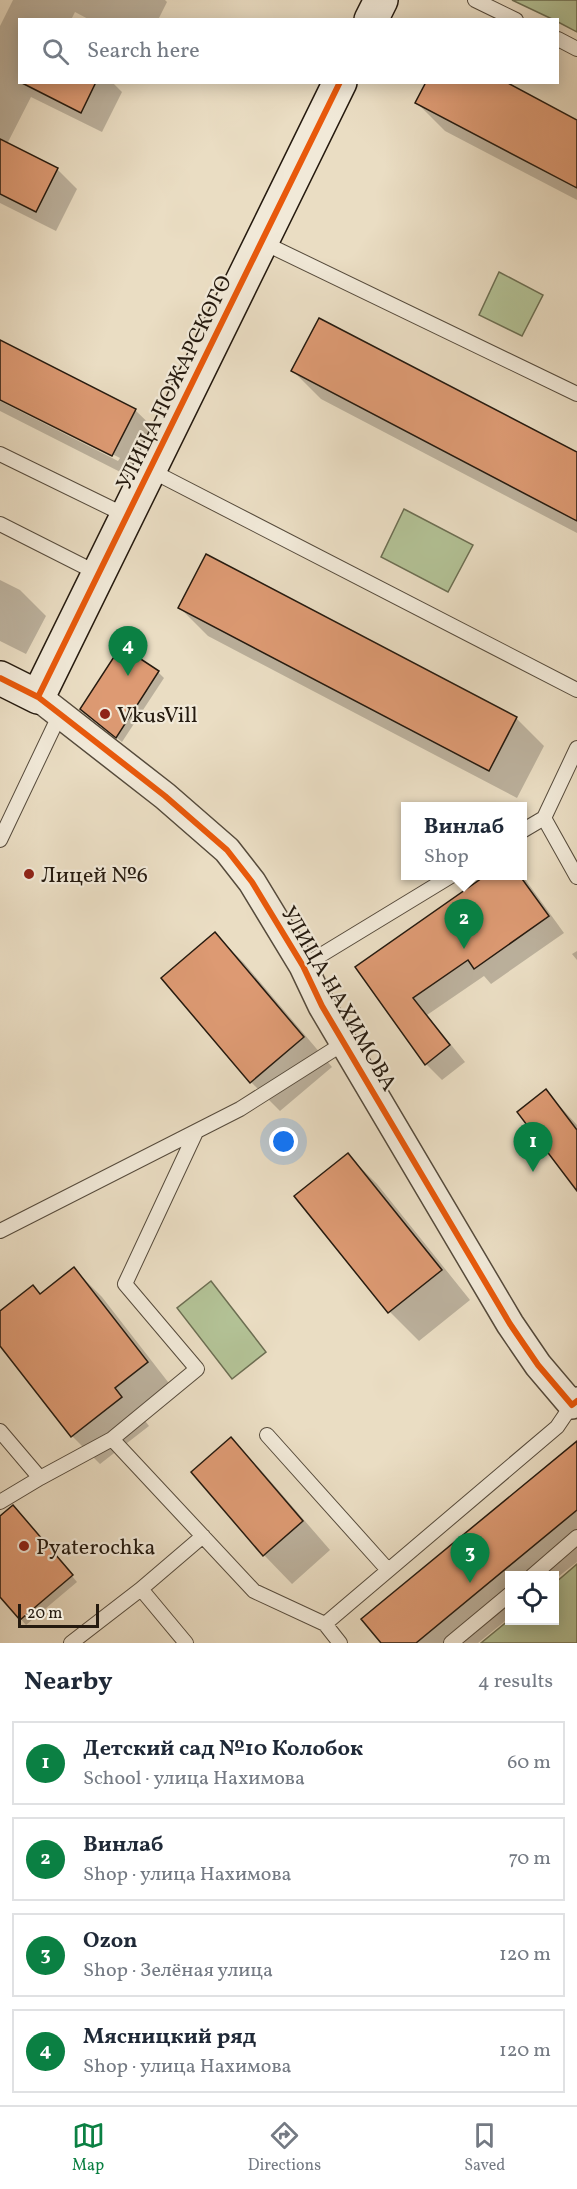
<!DOCTYPE html>
<html lang="en">
<head>
<meta charset="utf-8">
<style>
	:root { --surface:#fff; --page:#f6f6f7; --text:#1f2937; --muted:#747a83; --line:#e0e1e3; --accent:#0b8043 }
	body { margin:0; font-family:Vollkorn,serif; background:var(--page); color:var(--text) }
	.controls { position:absolute; right:18px; bottom:18px; display:grid; overflow:hidden; border-radius:0px; box-shadow:0 3px 15px #0003 }
	.controls button { width:54px; height:54px; display:grid; place-items:center; padding:0; border:0; border-bottom:2px solid var(--line); background:var(--surface); color:var(--text); font:30px sans-serif }
	.scale { position:absolute; left:18px; bottom:15px; width:81px; box-sizing:border-box; padding-left:6px; border:3px solid #251a0f; border-top:0; font-size:16px; line-height:21px; white-space:nowrap; color:#251a0f; -webkit-text-stroke:4px #f1e9d8; paint-order:stroke }
	.you { position:absolute; left:284px; top:1142px; width:21px; height:21px; margin:-15px; border:4px solid #fff; border-radius:50%; background:#1a73e8; box-shadow:0 0 0 9px #1a73e833 }
	.badge { display:grid; place-items:center; width:39px; height:39px; border-radius:50%; background:var(--accent); color:#fff; font-size:20px; font-weight:700 }
	.pin { position:absolute; translate:-50% -50px; filter:drop-shadow(0 2px 3px #0008) }
	.pin::after { content:''; position:absolute; top:32px; width:21px; height:18px; background:inherit; clip-path:polygon(0 0,100% 0,50% 100%) }
	.popup { position:absolute; left:401px; top:802px; width:126px; height:78px; box-sizing:border-box; display:grid; place-content:center; border-radius:0px; background:var(--surface); filter:drop-shadow(0 2px 4px #0005); font-size:20px; white-space:nowrap; color:var(--muted) }
	.popup b { font-size:22px; color:var(--text) }
	.popup::after { content:''; position:absolute; left:50%; top:100%; margin-left:-12px; border:12px solid transparent; border-top-color:var(--surface) }
	.list { margin:0; padding:0; list-style:none }
	h2 { display:flex; justify-content:space-between; align-items:center; height:78px; margin:0; padding:0 24px; font-size:26px }
	h2 small { font-size:20px; font-weight:400; color:var(--muted) }
	.list li { display:grid; grid-template-columns:39px 1fr auto; gap:18px; align-items:center; box-sizing:border-box; height:84px; margin:0 12px 12px; padding:0 12px; border:2px solid var(--line); border-radius:0px }
	.list b { display:block; font-size:22px; white-space:nowrap }
	.list p { margin:0; font-size:20px; white-space:nowrap; color:var(--muted) }
	.list em { font-size:20px; font-style:normal; color:var(--muted) }
	.icon { flex:none; width:33px; height:33px; fill:none; stroke:currentColor; stroke-width:2; stroke-linecap:round; stroke-linejoin:round }
	.map { position:relative; flex:none; width:577px; height:1643px; overflow:hidden }
	.search { position:absolute; background:var(--surface); box-shadow:0 3px 15px #0003; left:18px; right:18px; top:18px; height:66px; display:flex; align-items:center; gap:15px; box-sizing:border-box; padding:0 21px; border-radius:0px; color:var(--muted); font-size:22px }
	.sheet { height:462px; background:var(--surface) }
	nav { display:flex; justify-content:space-around; align-items:center; box-sizing:border-box; height:84px; border-top:2px solid var(--line); background:var(--surface); font-size:16px; color:var(--muted) }
	nav a { display:grid; justify-items:center; gap:3px }
	nav .on { color:var(--accent) }
	.map>svg:first-child { display:block }
	.green { fill:#b3c296; stroke:#6c6e52; stroke-width:1.5 }
	.shadow { fill:#0003 }
	.building { fill:#dd9a73; stroke:#251a0f; stroke-width:1.5 }
	.lines { fill:none; stroke-linecap:round; stroke-linejoin:round }
	.lane-casing { stroke:#564b3c; stroke-width:16 }
	.street-casing { stroke:#564b3c; stroke-width:30 }
	.secondary-casing { stroke:#251a0f; stroke-width:36 }
	.lane { stroke:#f1e9d8; stroke-width:14 }
	.street { stroke:#f1e9d8; stroke-width:27 }
	.secondary { stroke:#f1e9d8; stroke-width:33 }
	.cycleway-casing { stroke:#f1e9d8; stroke-width:10 }
	.cycleway { stroke:#e8590c; stroke-width:6 }
	.poi-dot { fill:#8f2418; stroke:#f1e9d8; stroke-width:2 }
	.labels { text-anchor:middle; stroke-width:4.5; stroke-linejoin:round; paint-order:stroke }
	.street-label { font-size:22px; fill:#251a0f; stroke:#f1e9d8 }
	.poi-label { font-size:22px; fill:#251a0f; stroke:#f1e9d8; text-anchor:start }
</style>
</head>
<body>
<div class="map">
<svg width="577" height="1643" viewBox="0 0 577 1643">
	<rect width="100%" height="100%" fill="#eaddc3"/>
	<filter id="stains"><feTurbulence type="fractalNoise" baseFrequency=".00333" numOctaves="4"/><feColorMatrix values="0 0 0 0 .2 0 0 0 0 .09 0 0 0 0 .02 0 0 0 .5 -.17"/></filter>
	<radialGradient id="worn" r=".72"><stop offset=".6" stop-color="#630" stop-opacity="0"/><stop offset="1" stop-color="#630" stop-opacity=".3"/></radialGradient>
	<path class="green" d="M 512,0 L 577,0 L 577,32 L 558,22 L 558,20 L 552,19 Z
		M 499,272 L 543,295 L 522,336 L 479,315 Z
		M 404,509 L 473,545 L 448,592 L 381,557 Z
		M 211,1281 L 266,1352 L 232,1379 L 177,1308 Z
		M 577,1564 L 577,1643 L 481,1643 L 509,1620 L 554,1620 L 555,1583 Z"/>
	<path class="shadow" d="M 13,0 L 165,0 L 167,2 L 158,20 L 90,20 L 75,12 L 71,20 L 20,20 L 20,82 L 112,82 L 122,92 L 102,132 L 31,97 L 7,144 L 57,169 L 77,189 L 56,231 L 0,203 L 0,26 Z
		M 417,103 L 577,121 L 577,200 L 445,131 Z
		M 0,342 L 135,410 L 161,435 L 138,481 L 0,411 L 0,401 L 118,461 L 120,458 L 0,398 Z
		M 293,371 L 577,454 L 577,533 L 321,399 Z
		M 0,580 L 20,590 L 46,616 L 26,654 L 0,641 Z
		M 180,608 L 516,718 L 544,746 L 517,798 L 208,636 Z
		M 158,672 L 164,678 L 122,742 L 81,709 Z
		M 522,875 L 564,933 L 491,984 L 484,976 L 427,1015 L 465,1062 L 442,1080 L 426,1064 L 358,967 L 488,876 Z
		M 215,934 L 244,963 L 332,1067 L 280,1111 L 251,1082 Z
		M 577,951 L 577,960 L 572,954 Z
		M 546,1091 L 577,1125 L 577,1189 Z
		M 348,1155 L 377,1184 L 470,1300 L 419,1341 L 390,1312 L 296,1196 Z
		M 74,1269 L 102,1297 L 175,1391 L 142,1417 L 149,1426 L 100,1464 L 72,1436 L 0,1344 L 0,1313 L 33,1287 L 41,1295 Z
		M 231,1439 L 259,1468 L 330,1550 L 292,1584 L 264,1555 Z
		M 577,1443 L 577,1562 L 554,1580 L 554,1576 L 510,1576 L 510,1617 L 478,1643 L 383,1643 Z
		M 19,1513 L 77,1582 L 26,1625 L 0,1595 L 0,1518 Z"/>
	<path class="building" d="M 20,82 L 96,82 L 81,113 Z
		M 426,82 L 506,82 L 577,120 L 577,188 L 415,103 Z
		M 0,139 L 58,168 L 36,212 L 0,194 Z
		M 319,318 L 577,452 L 577,521 L 291,371 Z
		M 0,340 L 136,409 L 112,456 L 0,400 Z
		M 206,554 L 517,717 L 489,771 L 178,608 Z
		M 121,646 L 159,671 L 116,738 L 80,709 Z
		M 485,876 L 520,876 L 549,916 L 474,969 L 468,960 L 413,998 L 450,1045 L 425,1065 L 355,967 Z
		M 215,932 L 304,1037 L 250,1083 L 161,978 Z
		M 546,1089 L 577,1130 L 577,1191 L 517,1112 Z
		M 348,1153 L 442,1270 L 388,1313 L 294,1196 Z
		M 74,1267 L 148,1362 L 115,1388 L 122,1397 L 71,1437 L 0,1346 L 0,1311 L 33,1285 L 40,1294 Z
		M 231,1437 L 303,1521 L 263,1556 L 191,1472 Z
		M 577,1441 L 577,1510 L 416,1643 L 381,1643 L 361,1619 Z
		M 13,1505 L 73,1575 L 20,1620 L 0,1597 L 0,1516 Z"/>
	<g class="lines">
		<g class="lane-casing">
			<path id="lane" d="M 475,0 L 516,20
				M 558,39 L 577,49
				M 262,242 L 577,394
				M 0,454 L 127,516
				M 150,470 L 577,690
				M 0,524 L 99,574
				M 544,818 L 577,877
				M 522,831 L 544,818 L 577,748
				M 0,840 L 60,714
				M 303,966 L 451,876
				M 0,1231 L 240,1109 L 344,1043
				M 0,1431 L 40,1478
				M 267,1435 L 388,1570
				M 112,1439 L 254,1591 L 325,1624 L 340,1643
				M 0,1502 L 40,1478 L 112,1439 L 197,1369 L 125,1284 L 196,1132
				M 532,1576 L 577,1537
				M 141,1589 L 203,1536
				M 325,1624 L 557,1427 L 572,1405
				M 71,1643 L 141,1589 L 186,1643
				M 451,1643 L 510,1594"/>
		</g>
		<g class="street-casing">
			<path id="street" d="M 38,697 L 165,796 L 227,850 L 252,882 L 303,966 L 322,1006 L 510,1324 L 538,1365 L 572,1405 L 577,1401"/>
		</g>
		<g class="secondary-casing">
			<path id="secondary" d="M 371,20 L 381,0
				M 0,678 L 38,697 L 340,82"/>
		</g>
		<use href="#lane" class="lane"/>
		<use href="#street" class="street"/>
		<use href="#secondary" class="secondary"/>
		<g class="cycleway-casing">
			<path id="cycleway" d="M 0,678 L 38,697 L 60,714 L 165,796 L 227,850 L 252,882 L 303,966 L 322,1006 L 510,1324 L 538,1365 L 572,1405 L 577,1401
				M 38,697 L 340,82"/>
		</g>
		<use href="#cycleway" class="cycleway"/>
	</g>
	<g class="poi-dot">
		<circle cx="105" cy="714" r="6"/>
		<circle cx="29" cy="874" r="6"/>
		<circle cx="24" cy="1546" r="6"/>
	</g>
	<g class="labels">
		<g class="street-label">
			<text transform="translate(173 382) rotate(-64)" y="8">УЛИЦА ПОЖАРСКОГО</text>
			<text transform="translate(340 998) rotate(60)" y="8">УЛИЦА НАХИМОВА</text>
		</g>
		<g class="poi-label">
			<text x="117" y="722">VkusVill</text>
			<text x="41" y="882">Лицей №6</text>
			<text x="36" y="1554">Pyaterochka</text>
		</g>
	</g>
	<rect width="100%" height="100%" filter="url(#stains)"/>
	<rect width="100%" height="100%" fill="url(#worn)"/>
</svg>
<div class="controls">
<button><svg class="icon" aria-label="locate" viewBox="0 0 24 24"><circle cx="12" cy="12" r="6"/><path d="M12 2v4M12 18v4M2 12h4M18 12h4"/></svg></button>
</div>
<div class="scale">20 m</div>
<div class="you"></div>
<div class="pin badge" style="left:533px;top:1172px">1</div>
<div class="pin badge" style="left:464px;top:949px">2</div>
<div class="popup"><b>Винлаб</b>Shop</div>
<div class="pin badge" style="left:470px;top:1583px">3</div>
<div class="pin badge" style="left:128px;top:676px">4</div>
<div class="search"><svg class="icon" aria-label="search" viewBox="0 0 24 24"><circle cx="10" cy="10" r="6"/><path d="M15 15l6 6"/></svg>Search here</div>
</div>
<section class="sheet">
<h2>Nearby<small>4 results</small></h2>
<ul class="list">
<li><span class="badge">1</span><div><b>Детский сад №10 Колобок</b><p>School · улица Нахимова</p></div><em>60 m</em></li>
<li><span class="badge">2</span><div><b>Винлаб</b><p>Shop · улица Нахимова</p></div><em>70 m</em></li>
<li><span class="badge">3</span><div><b>Ozon</b><p>Shop · Зелёная улица</p></div><em>120 m</em></li>
<li><span class="badge">4</span><div><b>Мясницкий ряд</b><p>Shop · улица Нахимова</p></div><em>120 m</em></li>
</ul>
</section>
<nav>
<a class="on"><svg class="icon" aria-label="map" viewBox="0 0 24 24"><path d="M3 6l6-2 6 2 6-2v14l-6 2-6-2-6 2zM9 4v14M15 6v14"/></svg>Map</a>
<a><svg class="icon" aria-label="directions" viewBox="0 0 24 24"><path d="M12 3l9 9-9 9-9-9zM9 14v-3h6M13 9l2 2-2 2"/></svg>Directions</a>
<a><svg class="icon" aria-label="saved" viewBox="0 0 24 24"><path d="M7 4h10v16l-5-4-5 4z"/></svg>Saved</a>
</nav>
</body>
</html>
